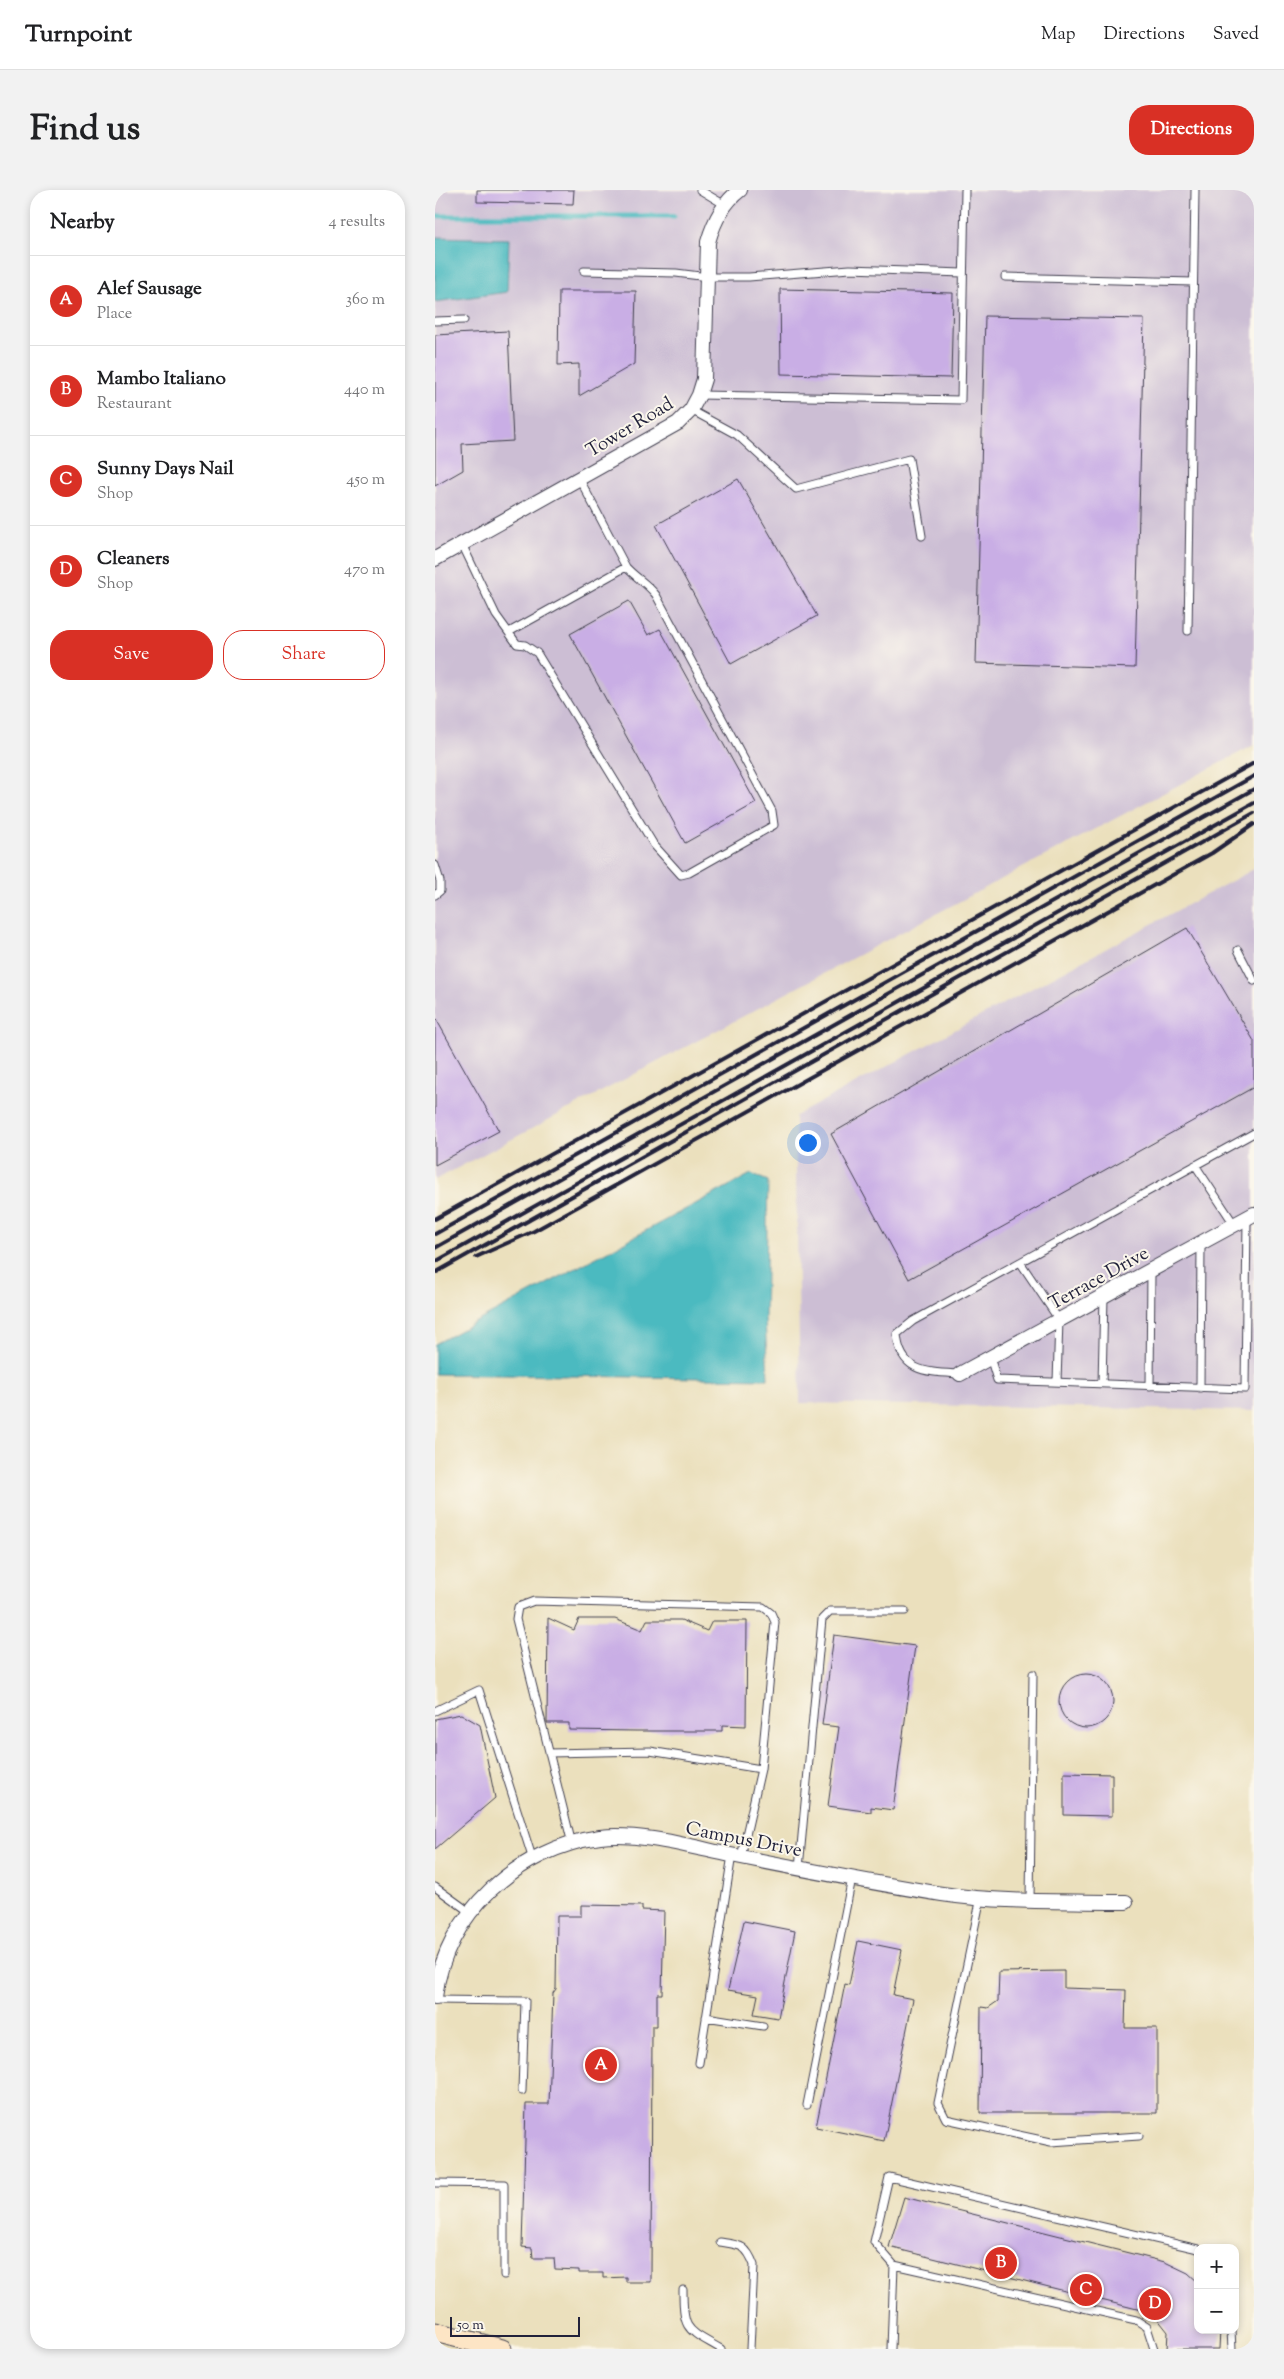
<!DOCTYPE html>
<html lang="en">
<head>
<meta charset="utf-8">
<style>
	:root { --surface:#fff; --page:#f2f2f2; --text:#202124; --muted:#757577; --line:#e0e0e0; --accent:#d93025 }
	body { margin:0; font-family:"Sorts Mill Goudy",serif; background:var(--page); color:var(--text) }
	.controls { position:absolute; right:15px; bottom:15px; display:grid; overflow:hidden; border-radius:10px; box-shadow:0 2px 8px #0003 }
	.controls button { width:45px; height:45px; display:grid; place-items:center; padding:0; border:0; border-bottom:1px solid var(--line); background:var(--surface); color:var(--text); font:25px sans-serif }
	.scale { position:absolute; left:15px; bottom:12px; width:130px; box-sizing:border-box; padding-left:5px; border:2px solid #22223b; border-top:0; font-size:14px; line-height:18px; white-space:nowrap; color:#22223b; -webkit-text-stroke:4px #fbf7ec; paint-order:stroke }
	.you { position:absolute; left:372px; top:952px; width:18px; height:18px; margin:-12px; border:4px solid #fff; border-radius:50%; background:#1a73e8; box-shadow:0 0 0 8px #1a73e833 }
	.badge { display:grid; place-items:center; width:32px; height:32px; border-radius:50%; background:var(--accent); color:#fff; font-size:16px; font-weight:700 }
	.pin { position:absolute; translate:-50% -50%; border:2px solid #fff; box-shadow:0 1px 5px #0006 }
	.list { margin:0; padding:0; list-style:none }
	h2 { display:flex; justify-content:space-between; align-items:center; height:65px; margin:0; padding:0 20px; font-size:21px }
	h2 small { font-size:16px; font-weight:400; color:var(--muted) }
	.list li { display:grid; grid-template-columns:32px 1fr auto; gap:15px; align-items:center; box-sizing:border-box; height:90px; padding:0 20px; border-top:1px solid var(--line) }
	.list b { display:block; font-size:19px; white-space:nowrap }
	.list p { margin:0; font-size:16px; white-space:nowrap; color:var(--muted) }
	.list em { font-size:16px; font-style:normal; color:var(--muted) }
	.actions { display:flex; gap:10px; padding:15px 20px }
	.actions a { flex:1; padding:11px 0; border:1px solid var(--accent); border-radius:20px; text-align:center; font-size:18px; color:var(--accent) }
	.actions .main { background:var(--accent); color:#fff }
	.map { position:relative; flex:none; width:819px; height:2159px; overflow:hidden; border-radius:20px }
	header { display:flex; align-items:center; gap:30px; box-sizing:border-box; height:70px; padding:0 25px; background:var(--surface); border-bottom:1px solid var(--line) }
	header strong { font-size:24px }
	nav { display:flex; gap:28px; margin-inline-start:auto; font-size:18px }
	.intro { display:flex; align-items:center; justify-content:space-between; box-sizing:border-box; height:120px; padding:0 30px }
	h1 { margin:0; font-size:35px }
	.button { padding:12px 22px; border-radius:20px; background:var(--accent); color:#fff; font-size:18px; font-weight:700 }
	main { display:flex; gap:30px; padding:0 30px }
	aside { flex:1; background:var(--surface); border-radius:20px; box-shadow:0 2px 8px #0003 }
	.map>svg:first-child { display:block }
	.industrial { fill:#ccbed4 }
	.water { fill:#4bbac0; stroke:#366e7e }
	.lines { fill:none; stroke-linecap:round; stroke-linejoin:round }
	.stream { stroke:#4bbac0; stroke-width:5 }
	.building { fill:#c9aee5 }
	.lane-casing { stroke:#403e4e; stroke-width:9 }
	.street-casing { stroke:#403e4e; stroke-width:16 }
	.secondary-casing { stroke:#403e4e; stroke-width:21 }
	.lane { stroke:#fff; stroke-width:7 }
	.street { stroke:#fff; stroke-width:14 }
	.secondary { stroke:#fde5c5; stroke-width:19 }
	.rail { stroke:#22223b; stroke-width:4 }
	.labels { text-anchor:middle; stroke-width:4; stroke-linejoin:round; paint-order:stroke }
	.street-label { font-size:19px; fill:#22223b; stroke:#fbf7ec }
</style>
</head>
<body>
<header>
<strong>Turnpoint</strong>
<nav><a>Map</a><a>Directions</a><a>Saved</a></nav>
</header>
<div class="intro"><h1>Find us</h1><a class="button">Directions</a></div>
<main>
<aside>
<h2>Nearby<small>4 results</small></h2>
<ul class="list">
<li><span class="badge">A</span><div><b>Alef Sausage</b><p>Place</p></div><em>360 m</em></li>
<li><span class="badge">B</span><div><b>Mambo Italiano</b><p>Restaurant</p></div><em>440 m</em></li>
<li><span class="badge">C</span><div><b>Sunny Days Nail</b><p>Shop</p></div><em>450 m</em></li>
<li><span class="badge">D</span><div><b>Cleaners</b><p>Shop</p></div><em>470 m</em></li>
</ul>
<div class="actions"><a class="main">Save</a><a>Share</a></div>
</aside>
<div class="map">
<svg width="819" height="2159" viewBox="0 0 819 2159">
	<rect width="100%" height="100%" fill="#fbf7ec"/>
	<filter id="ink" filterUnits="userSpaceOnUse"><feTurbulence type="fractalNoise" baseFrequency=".02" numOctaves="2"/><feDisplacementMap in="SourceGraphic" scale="10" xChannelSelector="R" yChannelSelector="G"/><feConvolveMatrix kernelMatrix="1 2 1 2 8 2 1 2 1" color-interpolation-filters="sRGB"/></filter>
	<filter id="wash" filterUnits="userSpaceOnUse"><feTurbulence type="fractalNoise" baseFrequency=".0096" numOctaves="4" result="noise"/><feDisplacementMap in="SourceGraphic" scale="20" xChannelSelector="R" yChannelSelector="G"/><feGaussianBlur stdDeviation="1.12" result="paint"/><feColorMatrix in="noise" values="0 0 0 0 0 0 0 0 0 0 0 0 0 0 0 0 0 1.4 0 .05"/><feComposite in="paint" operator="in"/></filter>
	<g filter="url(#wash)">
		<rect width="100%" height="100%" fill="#ebe0bd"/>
		<path class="industrial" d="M 0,0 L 819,0 L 819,555 L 0,990 Z
			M 819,679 L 819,1221 L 365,1213 L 360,926 Z"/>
		<path class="water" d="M 0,47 L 74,49 L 72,102 L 0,112 Z
			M 316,984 L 333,991 L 330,1129 L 333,1189 L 0,1184 L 0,1154 Z"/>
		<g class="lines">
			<path class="stream" d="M 0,26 L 239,26"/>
		</g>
		<g id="blocks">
			<path class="building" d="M 42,0 L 139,0 L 138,14 L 42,12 Z
				M 345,99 L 518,103 L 516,188 L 346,184 Z
				M 124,101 L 201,101 L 199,174 L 144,206 L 144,174 L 123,175 Z
				M 550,126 L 709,129 L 700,478 L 541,473 Z
				M 73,141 L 78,251 L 27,254 L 28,280 L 0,296 L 0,145 Z
				M 303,289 L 382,426 L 296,474 L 221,335 Z
				M 194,411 L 213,445 L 225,439 L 321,613 L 250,653 L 135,444 Z
				M 752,738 L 819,851 L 819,897 L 474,1089 L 396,944 Z
				M 0,827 L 64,941 L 0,975 Z
				M 113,1428 L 139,1440 L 144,1429 L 180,1429 L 207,1440 L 212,1430 L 246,1430 L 272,1441 L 277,1431 L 312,1431 L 311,1536 L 287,1535 L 287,1541 L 201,1541 L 134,1540 L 134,1533 L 112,1533 Z
				M 399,1445 L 480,1456 L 458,1620 L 436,1617 L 436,1622 L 393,1616 L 404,1537 L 387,1535 Z
				M624 1511a27 27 0 1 1 54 0a27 27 0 1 1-54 0Z
				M 26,1524 L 45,1535 L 60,1608 L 0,1659 L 0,1529 Z
				M 629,1583 L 677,1584 L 677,1626 L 629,1625 Z
				M 146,1715 L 207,1716 L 207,1720 L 229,1721 L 227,1804 L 222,1804 L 222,1836 L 217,1836 L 216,2092 L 191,2092 L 191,2087 L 168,2088 L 168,2083 L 144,2083 L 144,2080 L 120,2079 L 119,2068 L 98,2068 L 97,2058 L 87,2057 L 91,1914 L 114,1914 L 118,1803 L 121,1799 L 122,1726 L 146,1726 Z
				M 309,1731 L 360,1741 L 343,1828 L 319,1824 L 323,1805 L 293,1800 Z
				M 423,1751 L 467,1760 L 458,1805 L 478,1809 L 449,1951 L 381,1937 L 410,1794 L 414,1795 Z
				M 629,1781 L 629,1798 L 691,1800 L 690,1838 L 722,1838 L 722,1923 L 545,1923 L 546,1817 L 553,1818 L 563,1811 L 564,1782 Z
				M 469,2007 L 730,2072 L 753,2083 L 763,2092 L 763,2140 L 785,2140 L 784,2159 L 732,2159 L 733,2142 L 718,2123 L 454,2057 Z"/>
		</g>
	</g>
	<g filter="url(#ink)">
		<use href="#blocks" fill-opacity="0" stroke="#403e4e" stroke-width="1"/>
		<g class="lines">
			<g class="lane-casing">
				<path id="lane" d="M 265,0 L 290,15
					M 149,81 L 241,83 L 273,87 L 314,87 L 415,79 L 528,83
					M 570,87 L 758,92
					M 0,131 L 29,130
					M 264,205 L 526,210 L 530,0
					M 256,220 L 302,245 L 361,299 L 474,269 L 487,346
					M 27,354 L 61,425 L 82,454 L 90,455 L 102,463 L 219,655 L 246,685 L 254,683 L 339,635 L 337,621 L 221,405 C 212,393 201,388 191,377 L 144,288
					M 753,441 L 760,0
					M 74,442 L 191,377
					M 0,675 L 5,691 L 5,701 L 0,705
					M 803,760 L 819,791
					M 760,975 L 799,1034
					M 585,1072 L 624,1130 L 622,1192
					M 555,1167 L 562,1190 L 810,1199 L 812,1028
					M 525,1184 C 492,1182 465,1183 462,1144 L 478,1131 L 819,943
					M 667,1194 L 669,1106
					M 715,1196 L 716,1080
					M 765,1198 L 766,1053
					M 0,1521 L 44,1500 L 98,1670
					M 114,1563 L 215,1561 L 326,1579
					M 137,1654 L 81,1429 L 83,1417 L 99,1411 L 328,1417 L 336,1423 L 340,1432 L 326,1579 L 306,1667
					M 364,1678 L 387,1429 L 395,1421 L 470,1421
					M 0,1697 L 36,1723
					M 546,1707 L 503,1913 L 511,1929 L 616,1952 L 704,1946
					M 595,1710 L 598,1484
					M 0,1810 L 90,1811 L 87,1901
					M 271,1827 L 328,1836
					M 264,1873 L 297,1665
					M 372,1915 L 417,1688
					M 0,1993 L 69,1994 L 69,2085
					M 285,2052 C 305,2055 311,2054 319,2075 L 315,2159
					M 459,2075 L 701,2130 L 712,2137 L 719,2159
					M 248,2100 C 248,2142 252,2139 286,2159
					M 796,2140 L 797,2159
					M 456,2159 L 459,2075 L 439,2052 L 454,1987 L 763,2059"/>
			</g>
			<g class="street-casing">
				<path id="street" d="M 0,369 L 243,233 L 256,220 L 264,205 L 269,189 L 273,52 C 279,31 288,13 305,0
					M 525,1184 L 819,1024
					M 0,1807 C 10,1724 83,1658 165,1647 C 204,1642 257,1657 296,1665 C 366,1679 436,1693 507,1704 C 567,1713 630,1711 691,1712"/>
			</g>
			<g class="secondary-casing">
				<path id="secondary" d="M 0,2142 L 67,2159"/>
			</g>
			<use href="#lane" class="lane"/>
			<use href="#street" class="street"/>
			<use href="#secondary" class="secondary"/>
			<path class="rail" d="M 0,1029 L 819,573
				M 0,1044 L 819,586
				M 0,1058 L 819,599
				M 41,1067 L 99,1041 L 777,663 L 819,634
				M 0,1072 L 819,613
				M 0,1083 L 819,623"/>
		</g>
	</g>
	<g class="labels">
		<g class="street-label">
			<text transform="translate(194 236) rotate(-31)" y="7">Tower Road</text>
			<text transform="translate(663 1087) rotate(-29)" y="7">Terrace Drive</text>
			<text transform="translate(309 1648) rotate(11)" y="7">Campus Drive</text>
		</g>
	</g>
</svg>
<div class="controls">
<button>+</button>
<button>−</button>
</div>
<div class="scale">50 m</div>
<div class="you"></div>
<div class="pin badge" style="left:166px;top:1875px">A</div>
<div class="pin badge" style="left:566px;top:2073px">B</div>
<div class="pin badge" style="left:651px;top:2100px">C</div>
<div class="pin badge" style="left:720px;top:2114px">D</div>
</div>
</main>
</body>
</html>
